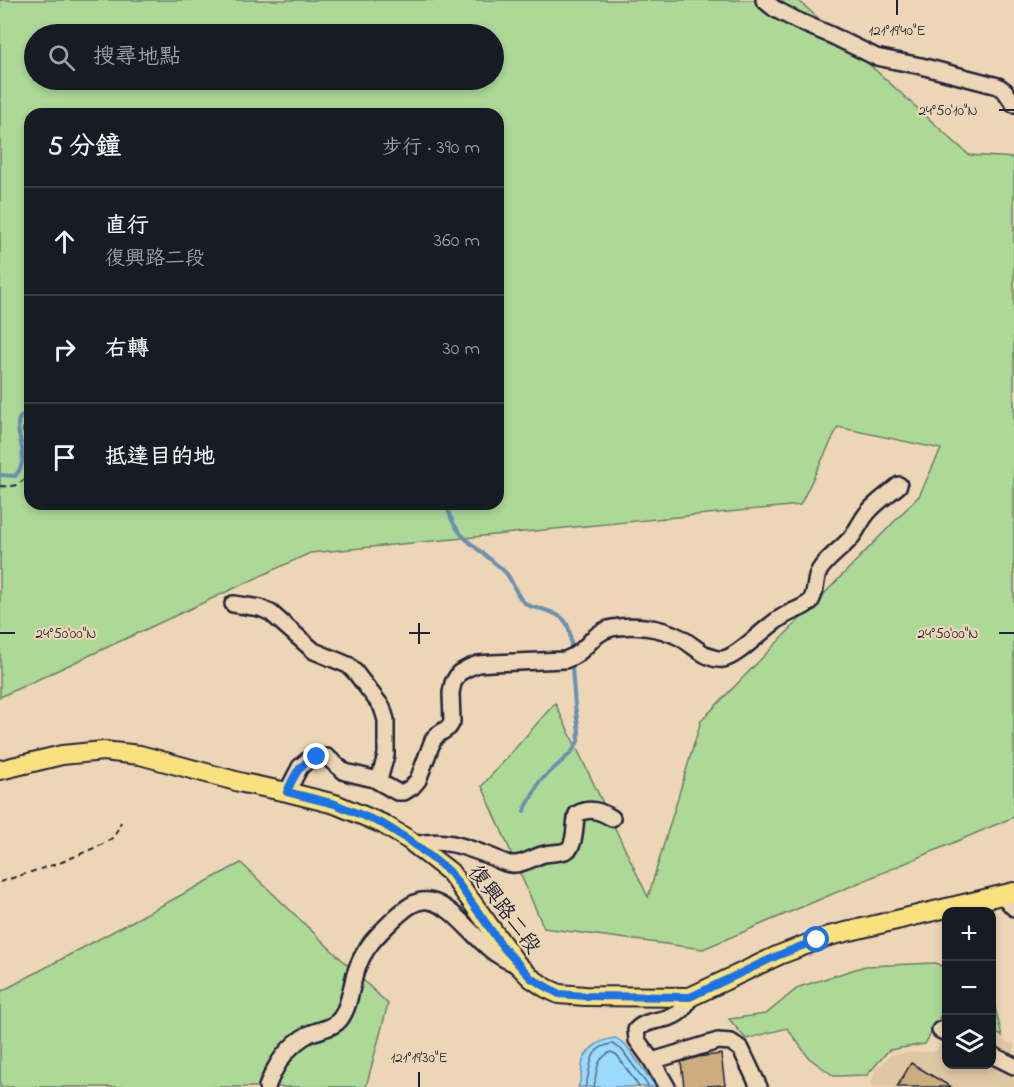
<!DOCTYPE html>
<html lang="zh-TW">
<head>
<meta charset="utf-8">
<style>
	:root { --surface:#171b24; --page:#20242c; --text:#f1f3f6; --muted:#9ea1a6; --line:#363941 }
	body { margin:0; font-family:"Indie Flower","LXGW WenKai TC",sans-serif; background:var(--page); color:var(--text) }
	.controls { position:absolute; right:18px; bottom:18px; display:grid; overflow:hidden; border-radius:12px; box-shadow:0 3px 9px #0003 }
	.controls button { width:54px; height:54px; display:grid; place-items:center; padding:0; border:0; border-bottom:2px solid var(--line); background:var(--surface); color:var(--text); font:30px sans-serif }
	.stop { position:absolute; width:18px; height:18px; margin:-14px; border:4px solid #1a73e8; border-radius:50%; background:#fff }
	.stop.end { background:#1a73e8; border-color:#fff; box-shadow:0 2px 6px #0008 }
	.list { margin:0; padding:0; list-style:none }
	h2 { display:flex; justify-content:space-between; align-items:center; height:78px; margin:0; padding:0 24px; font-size:26px }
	h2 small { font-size:20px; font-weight:400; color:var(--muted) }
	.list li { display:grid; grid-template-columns:39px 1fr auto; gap:18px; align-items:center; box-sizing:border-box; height:108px; padding:0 24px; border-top:2px solid var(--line) }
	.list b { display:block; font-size:22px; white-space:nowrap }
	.list p { margin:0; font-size:20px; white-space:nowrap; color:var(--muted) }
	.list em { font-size:20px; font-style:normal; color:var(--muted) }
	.icon { flex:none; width:33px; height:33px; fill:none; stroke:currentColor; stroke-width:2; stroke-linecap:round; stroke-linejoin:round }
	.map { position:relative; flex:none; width:1014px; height:1087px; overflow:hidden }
	.search { position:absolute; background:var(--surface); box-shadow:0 3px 9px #0003; left:24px; top:24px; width:480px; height:66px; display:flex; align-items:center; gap:15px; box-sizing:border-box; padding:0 21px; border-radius:33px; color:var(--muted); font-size:22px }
	.panel { position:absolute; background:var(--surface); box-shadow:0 3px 9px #0003; left:24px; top:108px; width:480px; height:402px; border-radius:18px }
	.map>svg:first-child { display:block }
	.built { fill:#dfc7a3 }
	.green { fill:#add997; stroke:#687e69; stroke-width:1.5; fill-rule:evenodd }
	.water { fill:#9adafc; stroke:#6a90af; stroke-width:1.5 }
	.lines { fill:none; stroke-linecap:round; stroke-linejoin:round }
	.shore { stroke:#526c88; stroke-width:1.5 }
	.stream { stroke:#6a90af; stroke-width:4 }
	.building { fill:#ccad80; stroke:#22223b; stroke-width:1.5 }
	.minor-casing { stroke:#22223b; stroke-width:20 }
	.major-casing { stroke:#22223b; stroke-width:22 }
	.path { stroke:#22223b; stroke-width:2; stroke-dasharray:6 4.5; stroke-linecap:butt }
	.minor { stroke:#edd6b5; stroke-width:15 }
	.major { stroke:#fae180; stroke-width:18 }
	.route { stroke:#1a73e8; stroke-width:8 }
	.ticks { fill:none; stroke:#22223b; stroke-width:2 }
	.labels { text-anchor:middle; stroke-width:4.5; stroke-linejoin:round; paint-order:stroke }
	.street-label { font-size:21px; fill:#22223b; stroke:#edd6b5 }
	.ticks-label { font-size:15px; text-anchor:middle; fill:#22223b; stroke:#edd6b5; stroke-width:4.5; stroke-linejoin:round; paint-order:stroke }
</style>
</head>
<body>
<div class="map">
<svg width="1014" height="1087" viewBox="0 0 1014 1087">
	<rect width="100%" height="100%" fill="#edd6b5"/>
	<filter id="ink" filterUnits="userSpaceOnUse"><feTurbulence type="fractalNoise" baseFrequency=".0167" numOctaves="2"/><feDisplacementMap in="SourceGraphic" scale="12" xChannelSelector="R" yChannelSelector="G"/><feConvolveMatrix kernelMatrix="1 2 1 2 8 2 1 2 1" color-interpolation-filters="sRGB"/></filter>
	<g filter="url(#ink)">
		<path class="built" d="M 944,1013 L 946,1014 L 946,1064 L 992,1064 L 992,1035 L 1014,1045 L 1014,1087 L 871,1087 L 875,1069 L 892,1054 L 936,1051 L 941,1043 L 932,1036 Z"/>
		<path class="green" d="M 0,0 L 798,0 L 969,155 L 1014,158 L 1014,817 L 703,949 L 544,928 L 482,786 L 555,703 L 648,897 L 701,721 L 919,496 L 941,449 L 838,427 L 800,505 L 310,553 L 0,697 ZM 34,34 L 494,34 L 494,80 L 34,80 ZM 30,114 L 498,114 L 498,504 L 30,504 Z
			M 241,863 L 388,1004 L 366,1087 L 0,1087 L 0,992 Z
			M 936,963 L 946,969 L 946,1011 L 944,1010 L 925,1044 L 889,1050 L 867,1075 L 834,1076 L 809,1058 L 787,1028 L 746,1039 L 729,1019 L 766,1014 L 799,987 L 865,966 Z
			M 992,996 L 1002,1036 L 992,1031 Z"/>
		<path class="water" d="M 616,1038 L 626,1045 L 656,1087 L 578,1087 C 583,1078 580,1067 584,1058 C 590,1046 603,1039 616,1038 Z"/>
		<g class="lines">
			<path class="shore" d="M 585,1087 C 592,1070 586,1046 613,1044 L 622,1050 L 649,1087
				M 594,1087 C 597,1072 595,1059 611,1052 L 617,1055 L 639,1087"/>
			<path class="stream" d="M 0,475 L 15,476 C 38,452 0,421 30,411
				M 447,504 C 452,538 483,550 505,572 C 514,581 515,596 525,603 C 529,607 536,608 542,609 C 566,616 571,623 571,648
				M 524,811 L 540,781 L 571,753 L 578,742 L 579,731 L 575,706 L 572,668"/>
		</g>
		<path class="building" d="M 721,1054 L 725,1085 L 684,1087 L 681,1062 L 698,1057 Z
			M 911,1063 L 951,1087 L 897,1087 Z"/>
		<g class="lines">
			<g class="minor-casing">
				<path id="minor" d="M 764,0 L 775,9 L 798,21 L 831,35 L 876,57 L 921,66 L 998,86 L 1005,91 L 1014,104
					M 233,604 L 260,608 L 271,613 L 314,651 L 348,665 L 355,672 L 382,707 L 386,720 L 386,755 L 379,780
					M 287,792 L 300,767 L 308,760 L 317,757 L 327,757 L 345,772 L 374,779 L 397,792 L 404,792 L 412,787 L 418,780 L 433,740 L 436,736 L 449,727 L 452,722 L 451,693 L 453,683 L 459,673 L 468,668 L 478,664 L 492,663 L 565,660 C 587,653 590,633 612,628 C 633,624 660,627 679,637 C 693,644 707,661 723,659 C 738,657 766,626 782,617 C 791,611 802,609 810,602 C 818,592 813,578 821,568 C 829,557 841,549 850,539 C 856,532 860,523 865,516 C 873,504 888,495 899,485
					M 415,845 C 443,837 466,847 492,857 C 499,860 507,865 514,864 C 525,864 535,856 545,854 C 554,852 567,854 571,846 C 576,837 574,823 577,814 C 590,807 600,811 612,818
					M 1002,895 L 1014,908
					M 940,1030 L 946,1033
					M 992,1055 L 1014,1066
					M 652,1061 L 718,1041 L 731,1042 L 741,1049 L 759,1087
					M 267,1087 C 275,1065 288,1045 309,1034 C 320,1029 333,1029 341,1018 C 349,1007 351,988 355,974 C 363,948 377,935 397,916 C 406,908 416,899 429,901 C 459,906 480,954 517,964
					M 667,1087 L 652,1061 L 637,1040 L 636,1030 C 648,1017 670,1023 682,1010 C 685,1007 688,1001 690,997"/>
			</g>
			<g class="major-casing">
				<path id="major" d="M 0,770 L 62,755 L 103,751 L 140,755 L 243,783 L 287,792 L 335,804 L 383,824 L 409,840 L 450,872 L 517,964 L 531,978 L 546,988 L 559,994 L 585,996 L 690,997 L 779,955 L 829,936 L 1014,892"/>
			</g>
			<path class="path" d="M 30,419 C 18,427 25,440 30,451
				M 0,486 C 15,488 21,484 30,473
				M 0,882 L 62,862 L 101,845 L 114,837 L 121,822"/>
			<use href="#minor" class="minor"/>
			<use href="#major" class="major"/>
		</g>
	</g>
	<g class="lines" filter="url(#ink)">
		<path class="route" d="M 317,757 C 300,763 294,775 287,792 L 335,804 L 383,824 L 409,840 L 450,872 L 503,947 L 531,978 L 559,994 L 585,996 L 690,997 L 779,955 L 817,940"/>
	</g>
	<path class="ticks" d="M 897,0 L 897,15M 999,110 L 1014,110M 419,623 L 419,644M 0,633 L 15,633M 409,633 L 430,633M 999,633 L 1014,633M 419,1072 L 419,1087"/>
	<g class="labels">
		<g class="street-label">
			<text transform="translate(505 909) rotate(53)" y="7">復興路二段</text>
		</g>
	</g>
	<g class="ticks-label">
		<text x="897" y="35">121°19'40"E</text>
		<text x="948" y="115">24°50'10"N</text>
		<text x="66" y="638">24°50'00"N</text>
		<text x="948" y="638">24°50'00"N</text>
		<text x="419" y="1062">121°19'30"E</text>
	</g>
</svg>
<div class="controls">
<button>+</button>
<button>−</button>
<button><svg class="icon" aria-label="layers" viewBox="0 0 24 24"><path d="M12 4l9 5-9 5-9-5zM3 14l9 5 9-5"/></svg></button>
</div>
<div class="stop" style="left:817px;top:940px"></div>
<div class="stop end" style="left:317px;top:757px"></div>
<div class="search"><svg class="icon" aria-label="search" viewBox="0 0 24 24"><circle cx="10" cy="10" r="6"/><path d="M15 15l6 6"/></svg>搜尋地點</div>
<section class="panel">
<h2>5 分鐘<small>步行 · 390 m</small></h2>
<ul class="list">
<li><svg class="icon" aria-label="ahead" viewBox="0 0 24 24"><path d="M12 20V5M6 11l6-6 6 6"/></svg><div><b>直行</b><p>復興路二段</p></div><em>360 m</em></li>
<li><svg class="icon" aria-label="right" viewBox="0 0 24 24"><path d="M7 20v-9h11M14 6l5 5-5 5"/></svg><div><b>右轉</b></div><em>30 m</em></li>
<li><svg class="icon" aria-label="arrive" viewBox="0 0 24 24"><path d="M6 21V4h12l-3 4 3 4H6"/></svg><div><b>抵達目的地</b></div></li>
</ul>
</section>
</div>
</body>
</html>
